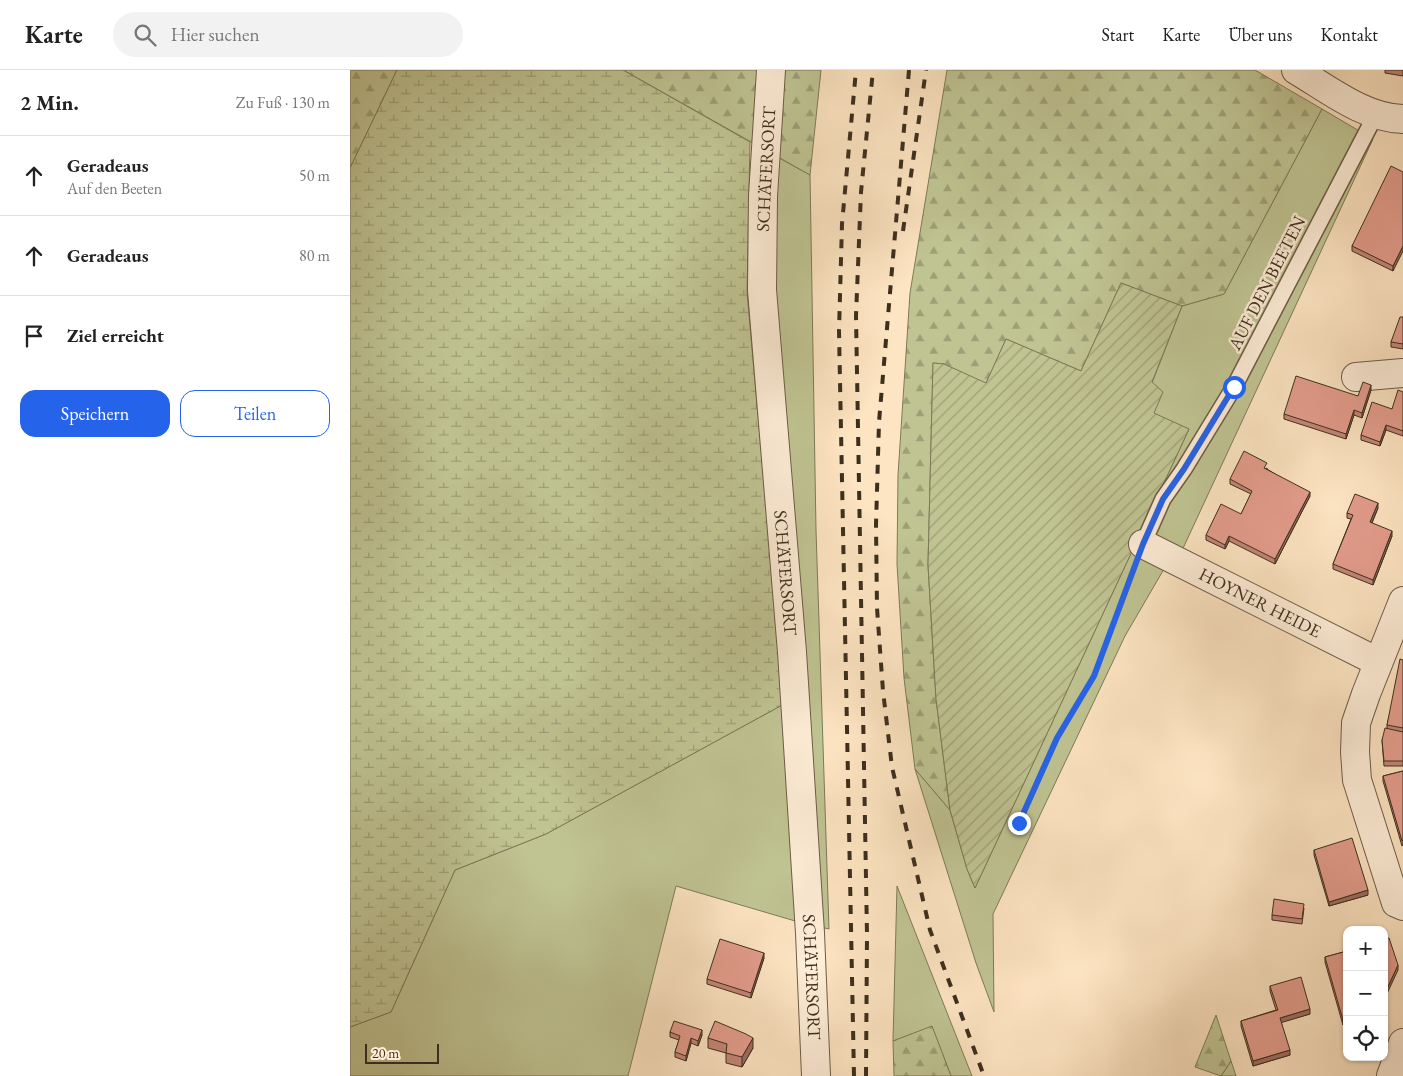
<!DOCTYPE html>
<html lang="de">
<head>
<meta charset="utf-8">
<style>
	:root { --surface:#fff; --page:#f2f2f2; --text:#222; --muted:#767676; --line:#e0e0e0; --accent:#2563eb }
	body { margin:0; font-family:"EB Garamond",serif; background:var(--page); color:var(--text) }
	.controls { position:absolute; right:15px; bottom:15px; display:grid; overflow:hidden; border-radius:10px; box-shadow:0 1px 4px #0004 }
	.controls button { width:45px; height:45px; display:grid; place-items:center; padding:0; border:0; border-bottom:1px solid var(--line); background:var(--surface); color:var(--text); font:25px sans-serif }
	.scale { position:absolute; left:15px; bottom:12px; width:74px; box-sizing:border-box; padding-left:5px; border:2px solid #3d2f1e; border-top:0; font-size:14px; line-height:18px; white-space:nowrap; color:#3d2f1e; -webkit-text-stroke:4px #feedd7; paint-order:stroke }
	.stop { position:absolute; width:15px; height:15px; margin:-11px; border:4px solid #2563eb; border-radius:50%; background:#fff }
	.stop.end { background:#2563eb; border-color:#fff; box-shadow:0 1px 5px #0008 }
	.list { margin:0; padding:0; list-style:none }
	h2 { display:flex; justify-content:space-between; align-items:center; height:65px; margin:0; padding:0 20px; font-size:21px }
	h2 small { font-size:16px; font-weight:400; color:var(--muted) }
	.list li { display:grid; grid-template-columns:32px 1fr auto; gap:15px; align-items:center; box-sizing:border-box; height:80px; padding:0 20px; border-top:1px solid var(--line) }
	.list b { display:block; font-size:19px; white-space:nowrap }
	.list p { margin:0; font-size:16px; white-space:nowrap; color:var(--muted) }
	.list em { font-size:16px; font-style:normal; color:var(--muted) }
	.actions { display:flex; gap:10px; padding:15px 20px }
	.actions a { flex:1; padding:11px 0; border:1px solid var(--accent); border-radius:15px; text-align:center; font-size:18px; color:var(--accent) }
	.actions .main { background:var(--accent); color:#fff }
	.icon { flex:none; width:28px; height:28px; fill:none; stroke:currentColor; stroke-width:2; stroke-linecap:round; stroke-linejoin:round }
	.map { position:relative; flex:none; width:1053px; height:1006px; overflow:hidden }
	header { display:flex; align-items:center; gap:30px; box-sizing:border-box; height:70px; padding:0 25px; background:var(--surface); border-bottom:1px solid var(--line) }
	header strong { font-size:24px }
	nav { display:flex; gap:28px; margin-inline-start:auto; font-size:18px }
	.search { width:350px; height:45px; background:var(--page); display:flex; align-items:center; gap:12px; box-sizing:border-box; padding:0 18px; border-radius:28px; color:var(--muted); font-size:19px }
	main { display:flex }
	aside { flex:1; background:var(--surface) }
	.map>svg:first-child { display:block }
	.grass { fill:#c0c493; stroke:#7e7a58 }
	.forest { fill:url(#forest-firs); stroke:#7e7a58 }
	.wetland { fill:url(#wetland-marsh); stroke:#7e7a58 }
	.garden { fill:url(#garden-furrows); stroke:#7e7a58 }
	.lines { fill:none; stroke-linecap:round; stroke-linejoin:round }
	.lane-casing { stroke:#6d5c47; stroke-width:18 }
	.street-casing { stroke:#6d5c47; stroke-width:30 }
	.path { stroke:#3d2f1e; stroke-width:3; stroke-dasharray:4 2.5; stroke-linecap:butt }
	.lane { stroke:#feedd7; stroke-width:15 }
	.street { stroke:#feedd7; stroke-width:28 }
	.rail { stroke:#3d2f1e; stroke-width:4; stroke-dasharray:9 9; stroke-linecap:butt }
	.wall { fill:#c38678; stroke:#3d2f1e }
	.shaded-wall { fill:#9f6d62; stroke:#3d2f1e }
	.building { fill:#e39c8c; stroke:#3d2f1e }
	.route { stroke:#2563eb; stroke-width:6 }
	.labels { text-anchor:middle; stroke-width:5; stroke-linejoin:round; paint-order:stroke }
	.street-label { font-size:18px; fill:#3d2f1e; stroke:#feedd7 }
</style>
</head>
<body>
<header>
<strong>Karte</strong>
<div class="search"><svg class="icon" aria-label="search" viewBox="0 0 24 24"><circle cx="10" cy="10" r="6"/><path d="M15 15l6 6"/></svg>Hier suchen</div>
<nav><a>Start</a><a>Karte</a><a>Über uns</a><a>Kontakt</a></nav>
</header>
<main>
<aside>
<h2>2 Min.<small>Zu Fuß · 130 m</small></h2>
<ul class="list">
<li><svg class="icon" aria-label="ahead" viewBox="0 0 24 24"><path d="M12 20V5M6 11l6-6 6 6"/></svg><div><b>Geradeaus</b><p>Auf den Beeten</p></div><em>50 m</em></li>
<li><svg class="icon" aria-label="ahead" viewBox="0 0 24 24"><path d="M12 20V5M6 11l6-6 6 6"/></svg><div><b>Geradeaus</b></div><em>80 m</em></li>
<li><svg class="icon" aria-label="arrive" viewBox="0 0 24 24"><path d="M6 21V4h12l-3 4 3 4H6"/></svg><div><b>Ziel erreicht</b></div></li>
</ul>
<div class="actions"><a class="main">Speichern</a><a>Teilen</a></div>
</aside>
<div class="map">
<svg width="1053" height="1006" viewBox="0 0 1053 1006">
	<defs>
		<pattern id="forest-firs" width="22" height="20" patternUnits="userSpaceOnUse" patternTransform="scale(1.25)"><rect width="22" height="20" fill="#c0c493"/><path d="M5 1l3.5 6h-7zM16 11l3.5 6h-7z" fill="#9da077"/></pattern>
		<pattern id="wetland-marsh" width="20" height="14" patternUnits="userSpaceOnUse" patternTransform="scale(1.25)"><rect width="20" height="14" fill="#c0c493"/><path d="M1 5h8M5 5V1M11 12h8M15 12V8" fill="none" stroke="#9da077"/></pattern>
		<pattern id="garden-furrows" width="10" height="10" patternUnits="userSpaceOnUse" patternTransform="scale(1.25)"><rect width="10" height="10" fill="#c0c493"/><path d="M-1 1l2-2M0 10L10 0M9 11l2-2" fill="none" stroke="#9da077"/></pattern>
	</defs>
	<rect width="100%" height="100%" fill="#fde4c2"/>
	<filter id="stains"><feTurbulence type="fractalNoise" baseFrequency=".004" numOctaves="4"/><feColorMatrix values="0 0 0 0 .2 0 0 0 0 .09 0 0 0 0 .02 0 0 0 .5 -.17"/></filter>
	<radialGradient id="worn" r=".72"><stop offset=".6" stop-color="#630" stop-opacity="0"/><stop offset="1" stop-color="#630" stop-opacity=".3"/></radialGradient>
	<path class="grass" d="M 972,39 L 1023,69 L 822,502 L 814,499 L 775,566 L 643,844 L 644,942 L 626,893 L 565,699 L 600,740 L 617,799 L 625,818 L 839,359 L 803,344 L 802,313 L 832,236 L 874,224 Z
		M 422,84 L 460,105 L 466,460 L 479,859 L 466,856 L 421,222 Z
		M 434,634 L 452,853 L 326,816 L 278,1006 L 0,1006 L 0,957 L 41,942 L 105,800 L 196,764 Z
		M 547,816 L 622,1006 L 601,1006 L 582,957 L 543,971 Z
		M 881,991 L 886,1006 L 871,1006 Z"/>
	<path class="forest" d="M 0,0 L 47,0 L 0,98 Z
		M 273,0 L 471,0 L 460,105 Z
		M 597,0 L 905,0 L 972,39 L 874,224 L 832,236 L 771,213 L 731,301 L 656,269 L 636,314 L 594,294 L 583,293 L 578,495 L 586,629 L 600,740 L 565,699 L 554,608 L 547,494 L 548,405 L 560,223 Z
		M 866,945 L 881,991 L 871,1006 L 845,997 Z
		M 582,956 L 601,1006 L 544,1006 L 543,971 Z"/>
	<path class="wetland" d="M 47,0 L 273,0 L 400,72 L 397,223 L 434,634 L 196,764 L 105,800 L 41,942 L 0,957 L 0,98 Z"/>
	<path class="garden" d="M 771,213 L 832,236 L 802,312 L 813,322 L 804,343 L 839,359 L 625,818 L 617,799 L 600,740 L 586,629 L 578,495 L 583,293 L 594,294 L 636,313 L 656,269 L 731,301 Z"/>
	<g class="lines">
		<g class="lane-casing">
			<path id="lane" d="M 793,474 L 813,429 L 834,399 L 884,317 L 1026,44"/>
		</g>
		<g class="street-casing">
			<g id="street">
				<path id="s1" d="M 421,0 L 413,126 L 412,220 L 442,582 L 460,863 L 466,1006"/>
				<path d="M 946,0 C 978,19 1014,48 1053,49"/>
				<path d="M 1006,307 L 1053,303"/>
				<path id="s2" d="M 793,474 L 1028,592"/>
				<path d="M 1053,531 L 1016,624 L 1006,653 L 1005,682 L 1007,710 L 1046,833 L 1053,836"/>
				<path d="M 1041,1006 L 1053,973"/>
			</g>
		</g>
		<path class="path" d="M 669,753 L 707,669 L 744,606 L 784,497"/>
		<use href="#lane" class="lane"/>
		<use href="#street" class="street"/>
		<path class="rail" d="M 559,0 L 529,352 L 526,455 L 527,538 L 533,621 L 542,697 L 580,860 L 634,1006
			M 553,161 L 576,0
			M 504,1006 L 489,261 L 492,154 L 506,0
			M 516,1006 L 517,865 L 506,246 L 511,122 L 523,0"/>
	</g>
	<path class="wall" d="M 1035,0 L 1053,0 L 1053,6 L 1035,3 Z
		M 1053,102 L 1043,201 L 1002,181 L 1002,176 Z
		M 1053,247 L 1053,279 L 1041,277 L 1041,272 Z
		M 1021,320 L 1012,348 L 1004,345 L 996,369 L 934,349 L 934,344 L 1008,326 Z
		M 1053,322 L 1053,366 L 1036,360 L 1030,376 L 1011,370 L 1011,365 L 1042,339 Z
		M 917,398 L 917,399 L 960,426 L 925,494 L 879,471 L 875,479 L 856,470 L 856,465 L 891,444 L 901,424 L 880,414 L 880,409 Z
		M 1028,438 L 1022,453 L 1042,466 L 1023,515 L 983,499 L 983,494 L 1001,449 L 997,448 L 997,443 Z
		M 1053,590 L 1053,696 L 1034,696 L 1032,670 L 1037,659 L 1037,655 Z
		M 1053,701 L 1053,775 L 1052,776 L 1033,711 L 1033,706 Z
		M 964,780 L 1018,825 L 979,836 L 964,785 Z
		M 954,838 L 952,854 L 922,850 L 922,845 Z
		M 997,881 L 993,955 L 975,892 L 975,887 Z
		M 414,888 L 401,928 L 357,914 L 357,909 Z
		M 920,916 L 960,944 L 931,952 L 940,985 L 903,996 L 891,956 L 891,951 L 926,940 L 920,921 Z
		M 320,962 L 352,965 L 348,976 L 341,973 L 336,991 L 325,987 L 325,982 L 329,970 L 320,967 Z
		M 358,968 L 403,978 L 392,997 L 376,993 L 376,983 L 358,978 Z"/>
	<path class="shaded-wall" d="M 1053,176 L 1053,181 L 1043,201 L 1043,196 Z
		M 1021,315 L 1021,320 L 1012,348 L 1012,343 Z
		M 1004,340 L 1004,345 L 996,369 L 996,364 Z
		M 1036,355 L 1036,360 L 1030,376 L 1030,372 Z
		M 960,422 L 960,426 L 925,494 L 925,489 Z
		M 1028,433 L 1028,438 L 1020,457 L 1020,452 Z
		M 1042,461 L 1042,466 L 1023,515 L 1023,510 Z
		M 879,466 L 879,471 L 875,479 L 875,475 Z
		M 1018,820 L 1018,825 L 979,836 L 979,832 Z
		M 414,883 L 414,888 L 401,928 L 401,923 Z
		M 1048,895 L 1048,900 L 1034,930 L 1034,925 Z
		M 960,939 L 960,944 L 930,953 L 930,948 Z
		M 997,949 L 997,954 L 993,955 L 993,950 Z
		M 352,960 L 352,965 L 348,976 L 348,971 Z
		M 341,968 L 341,973 L 336,991 L 336,986 Z
		M 403,968 L 403,978 L 392,997 L 392,987 Z
		M 940,980 L 940,985 L 903,996 L 903,991 Z"/>
	<path class="building" d="M 1041,96 L 1053,102 L 1053,176 L 1043,196 L 1002,176 Z
		M 1050,247 L 1053,247 L 1053,274 L 1041,272 Z
		M 946,306 L 1008,326 L 1013,312 L 1021,315 L 1012,343 L 1004,340 L 996,364 L 934,344 Z
		M 1048,320 L 1053,322 L 1053,361 L 1036,355 L 1030,372 L 1011,365 L 1022,332 L 1042,339 Z
		M 894,381 L 917,393 L 914,398 L 960,422 L 925,489 L 879,466 L 875,475 L 856,465 L 871,434 L 891,444 L 902,421 L 880,409 Z
		M 1005,424 L 1028,433 L 1020,452 L 1042,461 L 1023,510 L 983,494 L 1003,445 L 997,443 Z
		M 1050,589 L 1053,590 L 1053,658 L 1037,655 Z
		M 1035,658 L 1053,662 L 1053,691 L 1034,691 L 1032,670 Z
		M 1053,701 L 1053,770 L 1052,771 L 1033,706 Z
		M 1002,768 L 1018,820 L 979,832 L 964,780 Z
		M 924,829 L 954,834 L 952,849 L 922,845 Z
		M 1039,868 L 1048,895 L 1034,925 L 1034,869 Z
		M 370,869 L 414,883 L 401,923 L 357,909 Z
		M 997,881 L 997,949 L 993,950 L 975,887 Z
		M 951,907 L 960,939 L 930,948 L 940,980 L 903,991 L 891,951 L 928,940 L 920,916 Z
		M 324,951 L 352,960 L 348,971 L 341,968 L 336,986 L 325,982 L 330,966 L 320,962 Z
		M 365,951 L 396,964 L 403,968 L 392,987 L 376,983 L 377,974 L 358,968 Z"/>
	<g class="lines">
		<path class="route" d="M 669,753 L 707,668 L 744,606 L 793,474 L 813,429 L 834,399 L 884,317"/>
	</g>
	<g class="labels">
		<g class="street-label">
			<text transform="translate(416 99) rotate(-87)" y="6">SCHÄFERSORT</text>
			<text transform="translate(917 213) rotate(-63)" y="6">AUF DEN BEETEN</text>
			<text dy="6" stroke="none"><textPath href="#s1" startOffset="504">SCHÄFERSORT</textPath></text>
			<text dy="6" stroke="none"><textPath href="#s2" startOffset="131">HOYNER HEIDE</textPath></text>
			<text dy="6" stroke="none"><textPath href="#s1" startOffset="909">SCHÄFERSORT</textPath></text>
		</g>
	</g>
	<rect width="100%" height="100%" filter="url(#stains)"/>
	<rect width="100%" height="100%" fill="url(#worn)"/>
</svg>
<div class="controls">
<button>+</button>
<button>−</button>
<button><svg class="icon" aria-label="locate" viewBox="0 0 24 24"><circle cx="12" cy="12" r="6"/><path d="M12 2v4M12 18v4M2 12h4M18 12h4"/></svg></button>
</div>
<div class="scale">20 m</div>
<div class="stop" style="left:884px;top:317px"></div>
<div class="stop end" style="left:669px;top:753px"></div>
</div>
</main>
</body>
</html>
